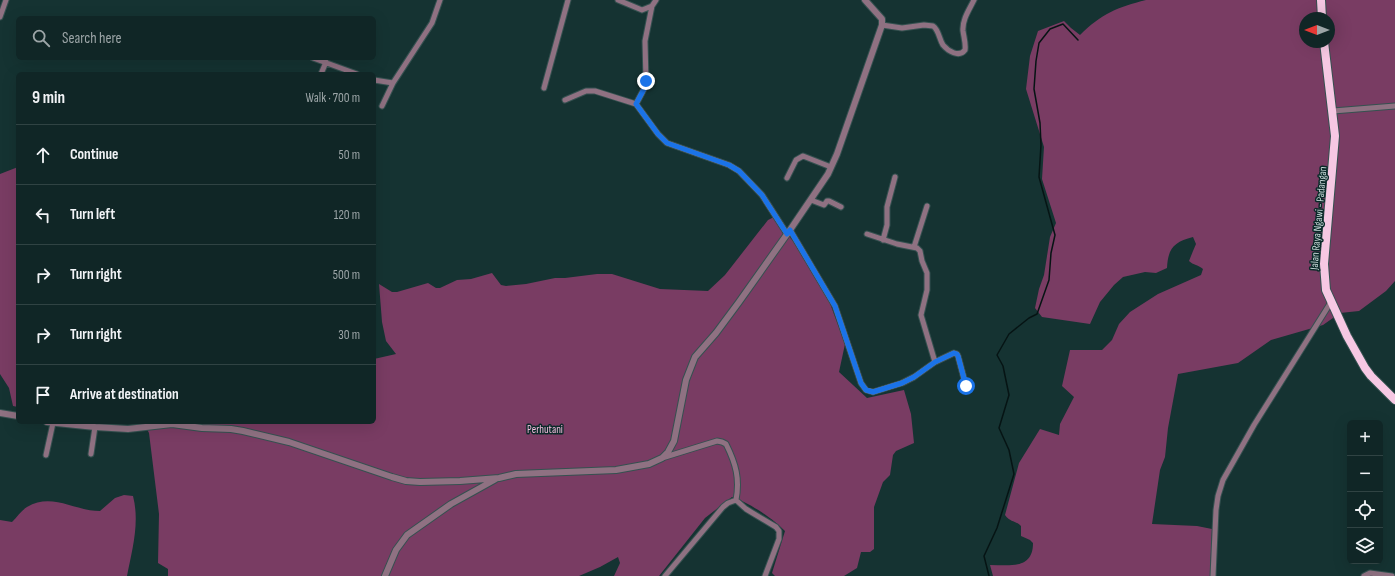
<!DOCTYPE html>
<html lang="en">
<head>
<meta charset="utf-8">
<style>
	:root { --surface:#102626; --page:#192e2e; --text:#f1f3f6; --muted:#9ca5a7; --line:#304343 }
	body { margin:0; font-family:"Sofia Sans Condensed",sans-serif; background:var(--page); color:var(--text) }
	.controls { position:absolute; right:12px; bottom:12px; display:grid; overflow:hidden; border-radius:6px; box-shadow:0 4px 16px #0002 }
	.controls button { width:36px; height:36px; display:grid; place-items:center; padding:0; border:0; border-bottom:1px solid var(--line); background:var(--surface); color:var(--text); font:20px sans-serif }
	.compass { position:absolute; left:1299px; top:12px; width:36px; height:36px; border-radius:50%; background:var(--surface); box-shadow:0 4px 16px #0002; rotate:270deg }
	.stop { position:absolute; width:12px; height:12px; margin:-9px; border:3px solid #1a73e8; border-radius:50%; background:#fff }
	.stop.end { background:#1a73e8; border-color:#fff; box-shadow:0 1px 4px #0008 }
	.list { margin:0; padding:0; list-style:none }
	h2 { display:flex; justify-content:space-between; align-items:center; height:52px; margin:0; padding:0 16px; font-size:17px }
	h2 small { font-size:13px; font-weight:400; color:var(--muted) }
	.list li { display:grid; grid-template-columns:26px 1fr auto; gap:12px; align-items:center; box-sizing:border-box; height:60px; padding:0 16px; border-top:1px solid var(--line) }
	.list b { display:block; font-size:15px; white-space:nowrap }
	.list em { font-size:13px; font-style:normal; color:var(--muted) }
	.icon { flex:none; width:22px; height:22px; fill:none; stroke:currentColor; stroke-width:2; stroke-linecap:round; stroke-linejoin:round }
	.map { position:relative; flex:none; width:1395px; height:576px; overflow:hidden }
	.search { position:absolute; background:var(--surface); box-shadow:0 4px 16px #0002; left:16px; top:16px; width:360px; height:44px; display:flex; align-items:center; gap:10px; box-sizing:border-box; padding:0 14px; border-radius:6px; color:var(--muted); font-size:15px }
	.panel { position:absolute; background:var(--surface); box-shadow:0 4px 16px #0002; left:16px; top:72px; width:360px; height:352px; border-radius:6px }
	.map>svg:first-child { display:block }
	.green { fill:#793c63; fill-rule:evenodd }
	.lines { fill:none; stroke-linecap:round; stroke-linejoin:round }
	.stream { stroke:#061414; stroke-width:1.5 }
	.minor-casing { stroke:#355150; stroke-width:7 }
	.tertiary-casing { stroke:#355150; stroke-width:8 }
	.trunk-casing { stroke:#355150; stroke-width:10 }
	.minor { stroke:#8f7182; stroke-width:5 }
	.tertiary { stroke:#8f7182; stroke-width:6 }
	.trunk { stroke:#f6c8e3; stroke-width:8 }
	.route { stroke:#1a73e8; stroke-width:5 }
	.labels { text-anchor:middle; stroke-width:3; stroke-linejoin:round; paint-order:stroke }
	.street-label { font-size:11px; fill:#c7d8d7; stroke:#0a2928 }
	.park-label { font-size:11px; fill:#f8bfe0; stroke:#0a2928 }
</style>
</head>
<body>
<div class="map">
<svg width="1395" height="576" viewBox="0 0 1395 576">
	<rect width="100%" height="100%" fill="#153332"/>
	<path class="green" d="M 1146,0 L 1395,0 L 1395,281 L 1386,291 L 1359,311 L 1340,313 L 1323,325 L 1271,340 L 1238,363 L 1178,374 L 1168,428 L 1165,457 L 1160,470 L 1152,524 L 1197,526 L 1212,529 L 1210,576 L 993,576 L 990,565 C 1009,565 1033,570 1033,543 L 1030,540 L 1021,536 L 1021,526 C 1015,520 1011,523 1005,515 L 1019,463 L 1040,429 L 1059,435 L 1060,424 L 1074,397 L 1062,386 L 1070,350 L 1102,350 L 1112,340 L 1119,324 L 1130,312 L 1158,294 L 1201,275 L 1203,269 C 1199,265 1193,265 1189,261 L 1193,251 L 1196,244 L 1193,237 C 1174,242 1168,248 1167,268 L 1156,273 L 1145,272 L 1123,277 L 1114,285 L 1100,302 L 1090,324 L 1042,317 L 1035,308 L 1039,289 L 1044,275 L 1050,237 L 1056,223 L 1042,179 L 1044,147 L 1026,89 L 1030,56 L 1038,31 L 1064,21 L 1071,28 L 1080,35 C 1101,14 1118,7 1146,0 ZM 1305,18 L 1329,18 L 1329,42 L 1305,42 Z
		M 18,167 L 18,407 L 13,406 L 9,388 L 0,374 L 0,174 Z
		M 774,217 L 796,245 L 828,298 L 845,344 L 839,372 L 867,398 L 904,390 L 911,414 L 914,443 L 896,451 L 893,455 L 890,475 L 883,482 L 874,507 L 874,549 L 870,552 L 861,552 L 857,568 L 844,576 L 775,576 L 772,573 L 785,531 C 774,519 748,502 732,497 L 705,518 L 659,576 L 614,576 L 620,563 L 618,557 L 600,567 L 579,576 L 168,576 L 168,569 L 158,563 L 159,514 L 149,433 L 144,423 L 100,422 L 374,422 L 374,359 L 396,354 L 386,341 L 382,322 L 379,284 L 392,292 L 397,292 L 428,283 L 436,288 L 440,288 L 457,280 L 471,279 L 492,273 L 501,285 L 506,286 L 526,284 L 555,278 L 565,278 L 597,274 L 612,274 L 660,289 L 708,291 L 725,275 L 768,220 Z
		M 124,495 L 133,496 C 140,523 132,550 127,576 L 0,576 L 0,520 L 12,522 C 17,517 22,510 27,507 C 52,492 74,511 100,511 L 115,498 Z"/>
	<g class="lines">
		<path class="stream" d="M 989,576 L 984,556 L 997,528 L 1014,474 L 1009,450 L 999,428 L 1009,395 L 1003,366 L 997,355 L 1009,334 L 1029,318 L 1037,314 L 1049,280 L 1051,253 L 1055,235 L 1039,177 L 1041,145 L 1040,123 L 1034,89 L 1036,61 L 1039,43 L 1050,29 L 1063,24 L 1078,40"/>
		<g class="minor-casing">
			<path id="minor" d="M 618,0 L 642,10 L 652,6 L 656,0
				M 0,17 L 6,0
				M 882,25 L 902,28 L 924,25 L 933,26 C 939,30 939,39 943,45 C 948,51 959,58 965,50 C 966,44 964,38 963,31 C 962,20 969,10 974,0
				M 313,58 L 357,74
				M 321,74 L 326,62
				M 374,80 L 393,83 L 432,23 L 440,0
				M 544,88 L 568,0
				M 565,100 L 586,91 L 595,91 L 636,104 L 658,134 L 667,143 L 729,165 L 739,171 L 762,195 L 787,234
				M 636,104 L 644,89 L 646,81 L 645,41 L 652,6
				M 382,106 L 393,83
				M 1333,111 L 1395,106
				M 787,178 L 796,160 L 803,156 L 831,167
				M 811,200 L 824,205 L 827,201 L 829,201 L 841,207
				M 790,230 L 835,306 L 861,383 L 866,390 L 873,392 L 902,383 L 914,377 L 935,362 L 954,353 L 957,354 L 958,356 L 966,386
				M 867,234 L 897,244 L 917,248 L 920,251 L 922,261 L 927,273 L 927,290 L 921,315 L 935,362
				M 883,240 L 887,225 L 887,207 L 895,177
				M 914,247 L 927,206
				M 91,454 L 95,427
				M 46,455 L 53,423
				M 662,458 L 717,441 L 722,442 L 726,444 C 736,464 740,479 736,500 L 746,509 L 776,527 L 779,531 L 779,539 L 765,576
				M 665,576 L 723,507 L 728,503 L 736,500
				M 1213,576 L 1216,510 L 1218,496 L 1223,480 L 1254,425 L 1331,302
				M 1364,576 L 1370,573 L 1392,576"/>
		</g>
		<g class="tertiary-casing">
			<path id="tertiary" d="M 0,413 L 18,416
				M 47,422 L 95,427 L 128,429 L 172,424 L 202,428 L 231,429 L 243,431 L 289,442 L 392,477 L 406,481 L 420,482 L 460,481 L 499,478 L 516,474 L 616,470 L 649,464 L 662,458 L 668,452 L 674,441 L 686,380 L 695,357 L 716,333 L 739,302 L 790,230 L 828,174 L 837,154 L 882,25 L 882,19 L 865,0
				M 385,576 L 396,550 L 407,535 L 451,504 L 496,479"/>
		</g>
		<g class="trunk-casing">
			<path id="trunk" d="M 1321,0 L 1322,18
				M 1324,42 L 1335,136 L 1324,264 L 1326,290 L 1347,336 L 1365,368 L 1371,376 L 1395,400"/>
		</g>
		<use href="#minor" class="minor"/>
		<use href="#tertiary" class="tertiary"/>
		<use href="#trunk" class="trunk"/>
	</g>
	<g class="lines">
		<path class="route" d="M 646,81 L 644,89 L 636,104 L 658,134 L 667,143 L 729,165 L 739,171 L 762,195 L 787,234 L 790,230 L 835,306 L 861,383 L 866,390 L 873,392 L 902,383 L 914,377 L 935,362 L 954,353 L 957,354 L 958,356 L 966,386"/>
	</g>
	<g class="labels">
		<g class="street-label">
			<text transform="translate(1318 218) rotate(-85)" y="4">Jalan Raya Ngawi - Padangan</text>
		</g>
		<g class="park-label">
			<text x="545" y="433">Perhutani</text>
		</g>
	</g>
</svg>
<div class="controls">
<button>+</button>
<button>−</button>
<button><svg class="icon" aria-label="locate" viewBox="0 0 24 24"><circle cx="12" cy="12" r="6"/><path d="M12 2v4M12 18v4M2 12h4M18 12h4"/></svg></button>
<button><svg class="icon" aria-label="layers" viewBox="0 0 24 24"><path d="M12 4l9 5-9 5-9-5zM3 14l9 5 9-5"/></svg></button>
</div>
<svg class="compass" viewBox="-18 -18 36 36"><path d="M0-13l5 13h-10z" fill="#e53935"/><path d="M0 13l5-13h-10z" fill="#9ca5a7"/></svg>
<div class="stop" style="left:966px;top:386px"></div>
<div class="stop end" style="left:646px;top:81px"></div>
<div class="search"><svg class="icon" aria-label="search" viewBox="0 0 24 24"><circle cx="10" cy="10" r="6"/><path d="M15 15l6 6"/></svg>Search here</div>
<section class="panel">
<h2>9 min<small>Walk · 700 m</small></h2>
<ul class="list">
<li><svg class="icon" aria-label="ahead" viewBox="0 0 24 24"><path d="M12 20V5M6 11l6-6 6 6"/></svg><div><b>Continue</b></div><em>50 m</em></li>
<li><svg class="icon" aria-label="left" viewBox="0 0 24 24"><path d="M17 20v-9H6M10 6l-5 5 5 5"/></svg><div><b>Turn left</b></div><em>120 m</em></li>
<li><svg class="icon" aria-label="right" viewBox="0 0 24 24"><path d="M7 20v-9h11M14 6l5 5-5 5"/></svg><div><b>Turn right</b></div><em>500 m</em></li>
<li><svg class="icon" aria-label="right" viewBox="0 0 24 24"><path d="M7 20v-9h11M14 6l5 5-5 5"/></svg><div><b>Turn right</b></div><em>30 m</em></li>
<li><svg class="icon" aria-label="arrive" viewBox="0 0 24 24"><path d="M6 21V4h12l-3 4 3 4H6"/></svg><div><b>Arrive at destination</b></div></li>
</ul>
</section>
</div>
</body>
</html>
